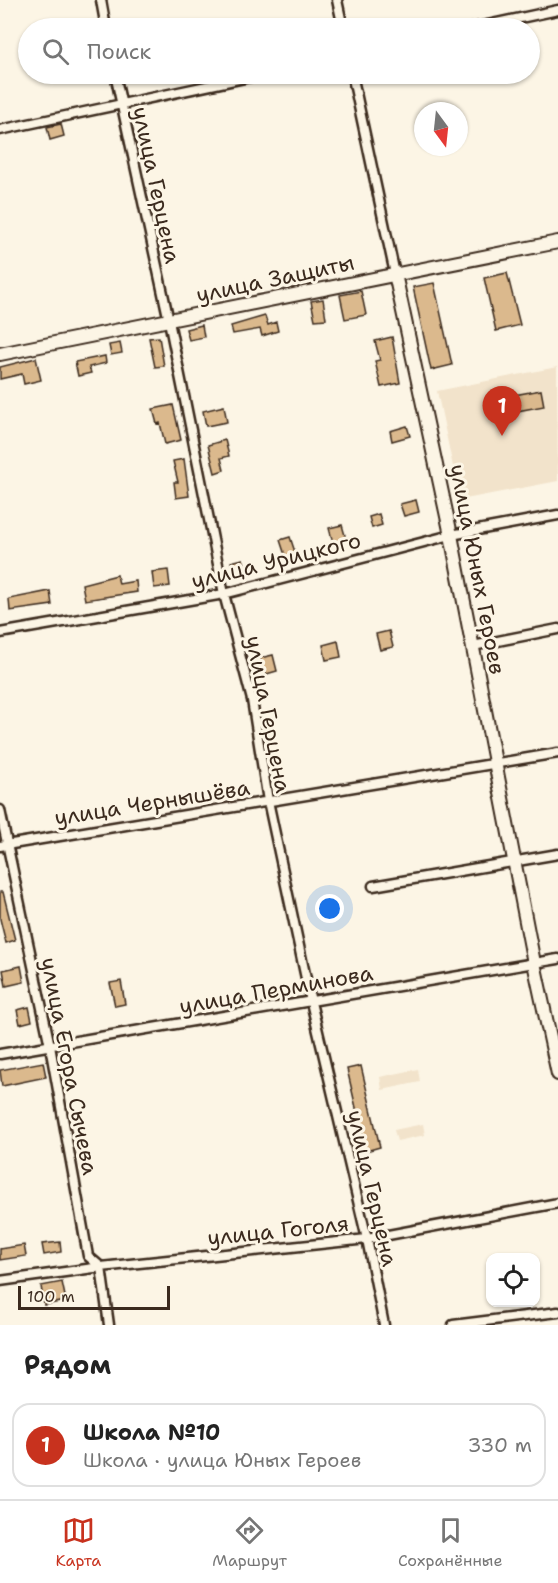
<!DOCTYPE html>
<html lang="ru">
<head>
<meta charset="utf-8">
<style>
	:root { --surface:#fff; --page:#f6f6f6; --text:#222; --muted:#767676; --line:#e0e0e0; --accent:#c8321e }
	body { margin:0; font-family:"Shantell Sans",sans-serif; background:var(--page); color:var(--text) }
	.controls { position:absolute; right:18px; bottom:18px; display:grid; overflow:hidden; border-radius:12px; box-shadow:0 2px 4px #0004 }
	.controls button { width:54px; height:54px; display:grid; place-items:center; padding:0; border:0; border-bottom:2px solid var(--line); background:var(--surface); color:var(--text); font:30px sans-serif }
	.compass { position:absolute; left:414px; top:102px; width:54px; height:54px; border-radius:50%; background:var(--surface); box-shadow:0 2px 4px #0004; rotate:165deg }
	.scale { position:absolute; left:18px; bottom:15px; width:152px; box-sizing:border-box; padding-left:6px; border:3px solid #3b2a1e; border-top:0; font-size:16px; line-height:21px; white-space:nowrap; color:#3b2a1e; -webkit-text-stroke:4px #fcf5e5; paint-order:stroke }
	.you { position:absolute; left:330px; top:909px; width:21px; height:21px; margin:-15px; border:4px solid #fff; border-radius:50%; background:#1a73e8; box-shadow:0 0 0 9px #1a73e833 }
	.badge { display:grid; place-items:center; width:39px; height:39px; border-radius:50%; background:var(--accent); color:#fff; font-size:20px; font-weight:700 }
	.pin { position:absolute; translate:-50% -50px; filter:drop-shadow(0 2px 3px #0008) }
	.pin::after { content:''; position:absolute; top:32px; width:21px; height:18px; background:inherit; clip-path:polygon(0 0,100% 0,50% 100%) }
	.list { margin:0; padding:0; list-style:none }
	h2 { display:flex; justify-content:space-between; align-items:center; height:78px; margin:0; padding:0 24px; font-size:26px }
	h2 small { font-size:20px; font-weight:400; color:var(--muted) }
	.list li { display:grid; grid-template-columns:39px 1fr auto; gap:18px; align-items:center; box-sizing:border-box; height:84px; margin:0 12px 12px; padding:0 12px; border:2px solid var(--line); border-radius:18px }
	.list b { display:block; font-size:22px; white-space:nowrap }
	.list p { margin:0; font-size:20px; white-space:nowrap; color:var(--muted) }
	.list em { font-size:20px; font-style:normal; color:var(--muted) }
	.icon { flex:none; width:33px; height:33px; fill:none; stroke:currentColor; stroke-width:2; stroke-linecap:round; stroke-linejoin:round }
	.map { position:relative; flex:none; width:558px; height:1325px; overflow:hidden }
	.search { position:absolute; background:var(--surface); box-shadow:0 2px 4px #0004; left:18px; right:18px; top:18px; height:66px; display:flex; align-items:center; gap:15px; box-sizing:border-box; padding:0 21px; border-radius:33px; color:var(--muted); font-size:22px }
	.sheet { height:174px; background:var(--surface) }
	nav { display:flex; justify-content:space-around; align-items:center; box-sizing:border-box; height:84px; border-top:2px solid var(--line); background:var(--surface); font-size:16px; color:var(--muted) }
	nav a { display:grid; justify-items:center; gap:3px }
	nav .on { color:var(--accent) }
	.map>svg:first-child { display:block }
	.built { fill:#f2e3cb }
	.building { fill:#dbb98d; stroke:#3b2a1e; stroke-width:1.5 }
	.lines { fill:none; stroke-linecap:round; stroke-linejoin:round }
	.street-casing { stroke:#3b2a1e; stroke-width:13 }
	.secondary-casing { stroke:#3b2a1e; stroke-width:16 }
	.street { stroke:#fcf5e5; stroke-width:8 }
	.secondary { stroke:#fcf5e5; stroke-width:12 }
	.labels { text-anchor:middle; stroke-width:6; stroke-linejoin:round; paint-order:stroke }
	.street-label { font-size:22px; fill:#3b2a1e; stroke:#fcf5e5 }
</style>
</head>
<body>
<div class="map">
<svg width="558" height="1325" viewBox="0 0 558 1325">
	<rect width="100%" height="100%" fill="#fcf5e5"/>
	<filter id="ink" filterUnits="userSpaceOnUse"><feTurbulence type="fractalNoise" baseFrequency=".0167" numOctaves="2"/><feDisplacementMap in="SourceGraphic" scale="12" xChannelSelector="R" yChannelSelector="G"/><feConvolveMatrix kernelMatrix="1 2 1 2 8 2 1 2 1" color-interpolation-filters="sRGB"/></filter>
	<g filter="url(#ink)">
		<path class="built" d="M 557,367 L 558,481 L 460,500 L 437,391 Z
			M 418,1069 L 420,1082 L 382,1090 L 380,1077 Z
			M 423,1124 L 425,1135 L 397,1141 L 394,1130 Z"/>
		<path class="building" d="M 61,124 L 64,136 L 50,140 L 47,127 Z
			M 507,273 L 520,325 L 496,331 L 484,278 Z
			M 434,283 L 452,365 L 431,370 L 413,287 Z
			M 361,291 L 366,315 L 345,319 L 340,295 Z
			M 323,299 L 326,319 L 315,320 L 311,301 Z
			M 265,316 L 268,325 L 276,322 L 278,331 L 262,336 L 260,329 L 233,334 L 231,326 Z
			M 202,325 L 204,337 L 189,340 L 186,329 Z
			M 159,337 L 164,366 L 155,367 L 149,338 Z
			M 392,337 L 400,383 L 381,387 L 375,361 L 380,360 L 375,341 Z
			M 120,343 L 122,353 L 111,355 L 109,345 Z
			M 105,356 L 106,363 L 89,367 L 91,373 L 78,376 L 75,362 Z
			M 36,358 L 41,380 L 24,384 L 22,374 L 0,379 L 0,367 Z
			M 541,390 L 544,406 L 491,416 L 488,400 Z
			M 173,405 L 181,440 L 165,444 L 160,423 L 157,424 L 153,409 Z
			M 224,406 L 227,422 L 206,426 L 203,411 Z
			M 407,426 L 410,436 L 392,441 L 390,431 Z
			M 225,440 L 229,456 L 221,458 L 224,470 L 215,473 L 208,445 Z
			M 184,459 L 189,496 L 176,498 L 174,482 L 178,482 L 173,461 Z
			M 416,500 L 419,512 L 404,516 L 400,504 Z
			M 379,514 L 382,525 L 372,528 L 369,517 Z
			M 342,525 L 346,539 L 333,543 L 329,528 Z
			M 290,537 L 296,555 L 286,558 L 280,540 Z
			M 243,559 L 247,569 L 235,573 L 231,562 Z
			M 168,570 L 170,586 L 154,588 L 152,572 Z
			M 117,575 L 119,584 L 136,581 L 137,592 L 85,600 L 82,584 Z
			M 50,591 L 52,605 L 10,611 L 9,599 Z
			M 389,631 L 393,647 L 380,650 L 376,634 Z
			M 338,641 L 341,657 L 326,660 L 323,645 Z
			M 273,655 L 277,671 L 263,675 L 260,658 Z
			M 0,892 L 3,892 L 15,940 L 6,943 L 0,919 Z
			M 21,966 L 24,982 L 6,986 L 3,970 Z
			M 121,981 L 125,1004 L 115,1006 L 110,983 Z
			M 29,1007 L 32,1021 L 20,1024 L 17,1010 Z
			M 43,1062 L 46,1077 L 2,1086 L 0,1070 Z
			M 361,1066 L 380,1147 L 366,1151 L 347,1069 Z
			M 60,1242 L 61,1252 L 44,1255 L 42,1244 Z
			M 24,1245 L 26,1256 L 0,1260 L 0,1249 Z
			M 62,1282 L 66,1301 L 44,1305 L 41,1286 Z"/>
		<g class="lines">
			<g class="street-casing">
				<path id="street" d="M 101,0 L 106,28
					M 337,0 L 343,28
					M 473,28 L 558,10
					M 115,74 L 169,321 L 224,594 L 252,700 L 268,801 L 311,1002 L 367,1239 L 384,1325
					M 352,74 L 395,274
					M 0,130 L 263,74
					M 0,633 L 224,594 L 451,535 L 558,515
					M 473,646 L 558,629
					M 0,810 L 50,1046 L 88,1256 L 101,1267 L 109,1325
					M 0,846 L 558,753
					M 373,886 L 558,854
					M 0,1054 L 558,959
					M 0,1281 L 101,1267 L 367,1239 L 558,1203
					M 453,1325 L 558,1312"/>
			</g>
			<g class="secondary-casing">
				<path id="secondary" d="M 395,274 L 451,535 L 534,963 L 558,1074
					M 0,354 L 558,242"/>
			</g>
			<use href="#street" class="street"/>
			<use href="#secondary" class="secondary"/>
		</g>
	</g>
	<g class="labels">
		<g class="street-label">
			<text transform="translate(157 185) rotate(78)" y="8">улица Герцена</text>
			<text transform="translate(275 278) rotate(-12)" y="8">улица Защиты</text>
			<text transform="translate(276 560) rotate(-14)" y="8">улица Урицкого</text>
			<text transform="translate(478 569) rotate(79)" y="8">улица Юных Героев</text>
			<text transform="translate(269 714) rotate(79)" y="8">улица Герцена</text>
			<text transform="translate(152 802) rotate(-9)" y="8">улица Чернышёва</text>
			<text transform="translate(276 989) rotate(-10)" y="8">улица Перминова</text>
			<text transform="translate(70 1066) rotate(79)" y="8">улица Егора Сычева</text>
			<text transform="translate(373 1188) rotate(77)" y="8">улица Герцена</text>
			<text transform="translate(278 1230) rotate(-6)" y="8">улица Гоголя</text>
		</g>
	</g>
</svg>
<div class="controls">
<button><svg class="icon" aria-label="locate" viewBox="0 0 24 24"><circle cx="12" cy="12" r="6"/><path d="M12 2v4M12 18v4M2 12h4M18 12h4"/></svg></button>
</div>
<svg class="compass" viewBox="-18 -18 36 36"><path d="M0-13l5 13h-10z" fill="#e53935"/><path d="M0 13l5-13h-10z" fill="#767676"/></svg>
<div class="scale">100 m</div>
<div class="you"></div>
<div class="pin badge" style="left:502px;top:436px">1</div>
<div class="search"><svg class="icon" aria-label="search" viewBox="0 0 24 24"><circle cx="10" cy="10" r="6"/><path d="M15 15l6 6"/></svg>Поиск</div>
</div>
<section class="sheet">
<h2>Рядом<small></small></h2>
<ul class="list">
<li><span class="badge">1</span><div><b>Школа №10</b><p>Школа · улица Юных Героев</p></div><em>330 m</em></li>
</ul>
</section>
<nav>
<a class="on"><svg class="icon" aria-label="map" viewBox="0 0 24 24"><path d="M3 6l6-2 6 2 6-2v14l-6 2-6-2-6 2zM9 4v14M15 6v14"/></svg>Карта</a>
<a><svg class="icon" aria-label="directions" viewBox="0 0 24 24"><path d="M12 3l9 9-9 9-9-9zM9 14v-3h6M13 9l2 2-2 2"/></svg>Маршрут</a>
<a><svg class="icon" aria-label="saved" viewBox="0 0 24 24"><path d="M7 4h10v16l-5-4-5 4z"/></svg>Сохранённые</a>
</nav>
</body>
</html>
